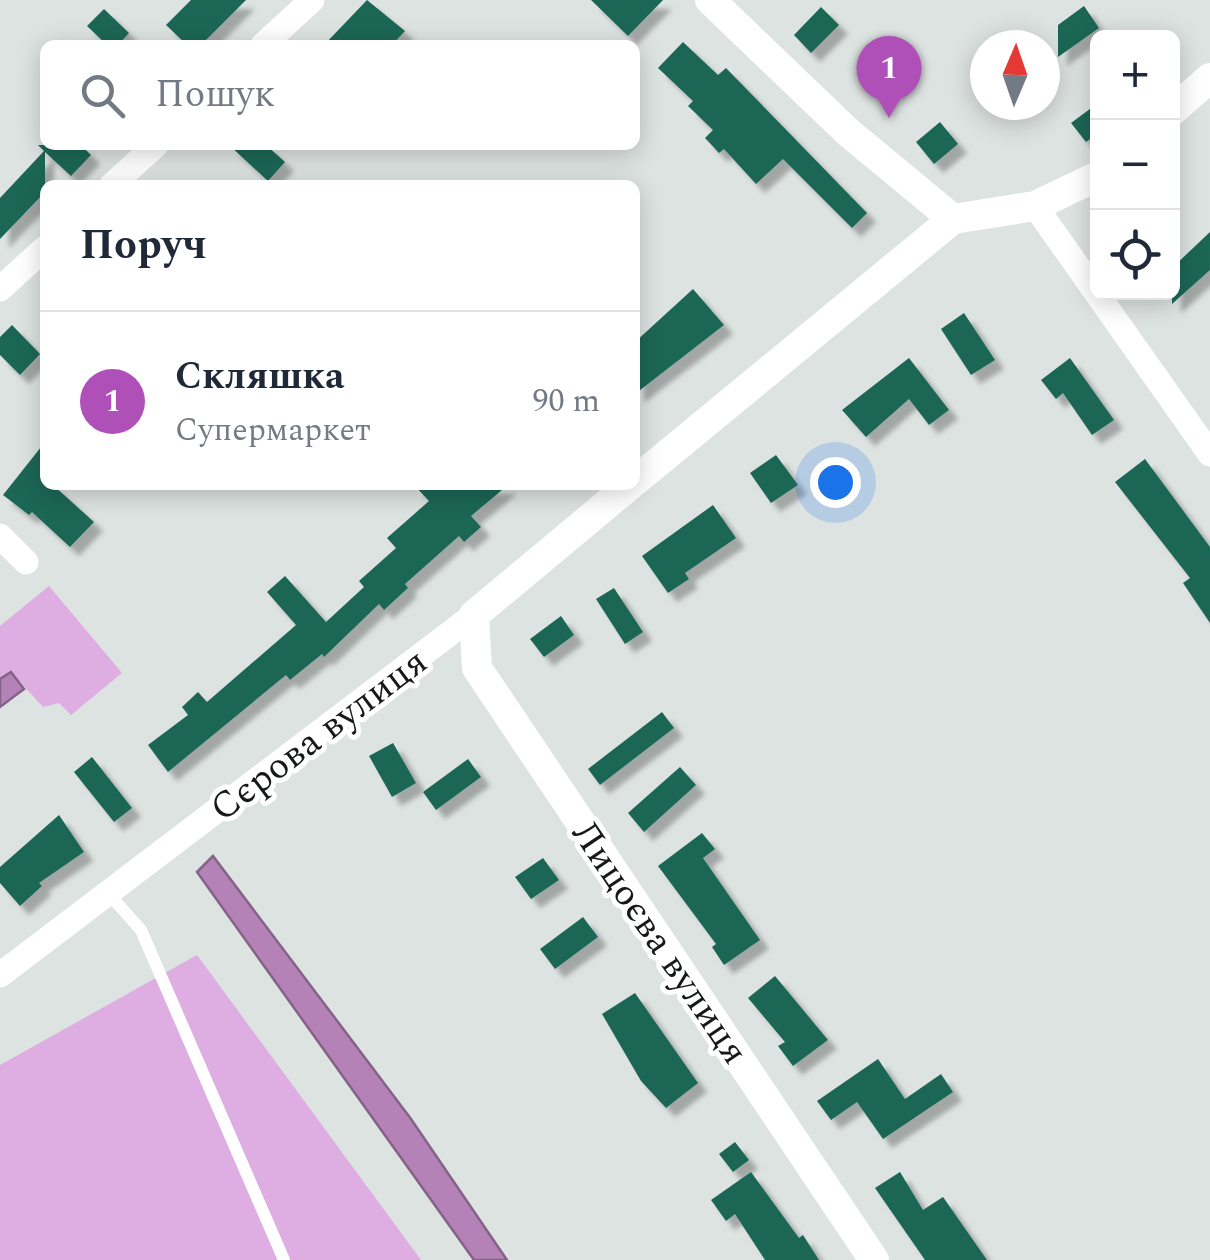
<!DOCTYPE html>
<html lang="uk">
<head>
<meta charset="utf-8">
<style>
	:root { --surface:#fff; --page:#f6f6f7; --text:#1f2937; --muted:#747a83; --line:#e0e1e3; --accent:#af4fb8 }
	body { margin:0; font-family:Spectral,serif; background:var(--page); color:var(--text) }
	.controls { position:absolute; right:30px; top:30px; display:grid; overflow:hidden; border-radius:15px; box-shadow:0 5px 25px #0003 }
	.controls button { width:90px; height:90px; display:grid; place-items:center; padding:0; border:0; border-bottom:2px solid var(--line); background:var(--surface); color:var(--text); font:50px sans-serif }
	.compass { position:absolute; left:970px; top:30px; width:90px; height:90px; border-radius:50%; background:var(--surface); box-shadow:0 5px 25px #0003; rotate:2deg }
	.you { position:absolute; left:835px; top:482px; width:35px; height:35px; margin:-25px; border:8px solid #fff; border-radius:50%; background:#1a73e8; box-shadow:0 0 0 15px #1a73e833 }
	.badge { display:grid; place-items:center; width:65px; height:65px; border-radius:50%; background:var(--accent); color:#fff; font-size:32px; font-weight:700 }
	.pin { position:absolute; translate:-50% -82px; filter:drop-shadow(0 2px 5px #0008) }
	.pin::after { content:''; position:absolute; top:52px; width:35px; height:30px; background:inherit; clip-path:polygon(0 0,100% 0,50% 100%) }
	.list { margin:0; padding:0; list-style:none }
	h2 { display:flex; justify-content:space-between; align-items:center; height:130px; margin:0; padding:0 40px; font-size:42px }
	h2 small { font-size:32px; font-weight:400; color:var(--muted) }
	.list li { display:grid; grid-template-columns:65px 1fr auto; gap:30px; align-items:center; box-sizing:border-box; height:180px; padding:0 40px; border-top:2px solid var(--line) }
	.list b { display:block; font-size:38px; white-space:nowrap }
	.list p { margin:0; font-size:32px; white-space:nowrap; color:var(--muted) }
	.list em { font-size:32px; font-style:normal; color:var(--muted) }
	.icon { flex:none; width:55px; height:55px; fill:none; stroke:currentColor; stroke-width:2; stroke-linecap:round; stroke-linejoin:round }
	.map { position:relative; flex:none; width:1210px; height:1260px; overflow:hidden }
	.search { position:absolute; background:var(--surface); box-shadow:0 5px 25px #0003; left:40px; top:40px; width:600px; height:110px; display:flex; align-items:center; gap:25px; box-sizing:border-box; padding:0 35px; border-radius:15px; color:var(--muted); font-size:38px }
	.panel { position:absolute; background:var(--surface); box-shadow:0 5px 25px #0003; left:40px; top:180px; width:600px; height:310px; border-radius:15px }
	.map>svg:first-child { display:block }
	.green { fill:#deaee2 }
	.water { fill:#b482b7; stroke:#856287; stroke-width:2.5 }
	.building { fill:#1c6655; filter:url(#shadow) }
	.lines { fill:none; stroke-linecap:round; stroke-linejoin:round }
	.service { stroke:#fff; stroke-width:12 }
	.minor { stroke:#fff; stroke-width:25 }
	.tertiary { stroke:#fff; stroke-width:30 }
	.labels { text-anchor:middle; stroke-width:10; stroke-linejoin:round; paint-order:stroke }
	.street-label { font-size:38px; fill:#171918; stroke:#fff }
</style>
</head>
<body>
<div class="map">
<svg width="1210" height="1260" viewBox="0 0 1210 1260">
	<defs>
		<filter id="shadow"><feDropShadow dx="9" dy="9" stdDeviation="2.5" flood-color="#0004"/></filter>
	</defs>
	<rect width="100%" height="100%" fill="#dde3e1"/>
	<path class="green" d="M 49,586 L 122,673 L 71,715 L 59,703 L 43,707 L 11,672 L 0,679 L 0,626 Z
		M 197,955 L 421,1260 L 0,1260 L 0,1065 Z"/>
	<path class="water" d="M 11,672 L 24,689 L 0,707 L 0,679 Z
		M 213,856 L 411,1119 L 507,1260 L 474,1260 L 197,872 Z"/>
	<path class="building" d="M 191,0 L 246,0 L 201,45 L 187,45 L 166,25 Z
		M 367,0 L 405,31 L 392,45 L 324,45 Z
		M 591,0 L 663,0 L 628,36 Z
		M 1084,6 L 1099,28 L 1058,57 L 1058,25 Z
		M 821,7 L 839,25 L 811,53 L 794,35 Z
		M 104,9 L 129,33 L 118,45 L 107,45 L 87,26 Z
		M 683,42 L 718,75 L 726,68 L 867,213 L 852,228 L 783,159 L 756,184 L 724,149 L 719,153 L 705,138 L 713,130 L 688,106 L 693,101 L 658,68 Z
		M 1098,103 L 1098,133 L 1086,142 L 1071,123 Z
		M 940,122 L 958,144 L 934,164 L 916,142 Z
		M 38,145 L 81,145 L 91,155 L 71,176 L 45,152 L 45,192 L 0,239 L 0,198 L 44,151 Z
		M 229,145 L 266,145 L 285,162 L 268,181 Z
		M 1210,232 L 1210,270 L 1172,304 L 1172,268 Z
		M 693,289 L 724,325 L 635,394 L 635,342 Z
		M 964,313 L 995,360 L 971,375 L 941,329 Z
		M 12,325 L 40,354 L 20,375 L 0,355 L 0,337 Z
		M 909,358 L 949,410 L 929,425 L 909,399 L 866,437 L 842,410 Z
		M 1070,358 L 1114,420 L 1092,435 L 1063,393 L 1056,399 L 1041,380 Z
		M 45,442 L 45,485 L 53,485 L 94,522 L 70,547 L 32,512 L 29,515 L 3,495 Z
		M 776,455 L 798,485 L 771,503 L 750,473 Z
		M 1145,459 L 1210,547 L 1210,623 L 1183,583 L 1190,578 L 1115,482 Z
		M 414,485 L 508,485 L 471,516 L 481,527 L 464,542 L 459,536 L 405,584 L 408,588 L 384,610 L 379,604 L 324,657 L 322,654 L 290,680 L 286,675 L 168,772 L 148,745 L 188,715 L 182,707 L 198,692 L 207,702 L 296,625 L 267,592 L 285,576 L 326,622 L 364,587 L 359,581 L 396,548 L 387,538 L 429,501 Z
		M 713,505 L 736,538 L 685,573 L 689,579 L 668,593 L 642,556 Z
		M 614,588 L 643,632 L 625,644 L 596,599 Z
		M 561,616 L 574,635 L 544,657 L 530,639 Z
		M 662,712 L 674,728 L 600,785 L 588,769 Z
		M 393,743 L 416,783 L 392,797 L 369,756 Z
		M 92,757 L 132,808 L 114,822 L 74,772 Z
		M 468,759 L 481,777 L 436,810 L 423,792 Z
		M 680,767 L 696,785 L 644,832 L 628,813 Z
		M 59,815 L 84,852 L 39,883 L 42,886 L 20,906 L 0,883 L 0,867 Z
		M 702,833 L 715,849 L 703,858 L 760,940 L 724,965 L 712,947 L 716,944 L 658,866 Z
		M 543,858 L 559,880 L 531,899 L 515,877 Z
		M 583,917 L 598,937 L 555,969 L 540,949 Z
		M 775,976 L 828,1040 L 793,1066 L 778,1046 L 785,1042 L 748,998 Z
		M 635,993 L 698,1083 L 666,1108 L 641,1081 L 602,1014 Z
		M 878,1059 L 905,1099 L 941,1074 L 953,1092 L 883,1139 L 857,1102 L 831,1120 L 817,1101 Z
		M 735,1142 L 749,1160 L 733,1172 L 719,1154 Z
		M 751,1172 L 799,1238 L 803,1235 L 819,1260 L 765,1260 L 735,1214 L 726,1221 L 711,1200 Z
		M 900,1172 L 923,1210 L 943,1197 L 987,1260 L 925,1260 L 875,1188 Z"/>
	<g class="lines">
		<path class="service" d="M 108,893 L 141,930 L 284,1260"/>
		<path class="minor" d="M 263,45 L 312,0
			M 112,185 L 156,145
			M 1035,206 L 1210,454
			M 0,289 L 45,248
			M 0,536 L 26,562
			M 0,975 L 474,615"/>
		<path class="tertiary" d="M 710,0 L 849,133 L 953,219
			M 1172,111 L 1210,78
			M 635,481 L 953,219 L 1035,206 L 1098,176
			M 630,485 L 474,615 L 477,668 L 874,1260"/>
	</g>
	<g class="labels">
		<g class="street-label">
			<text transform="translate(318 734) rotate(-37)" y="13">Сєрова вулиця</text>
			<text transform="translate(661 942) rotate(56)" y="13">Лицоєва вулиця</text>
		</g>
	</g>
</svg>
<div class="controls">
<button>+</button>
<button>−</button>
<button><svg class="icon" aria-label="locate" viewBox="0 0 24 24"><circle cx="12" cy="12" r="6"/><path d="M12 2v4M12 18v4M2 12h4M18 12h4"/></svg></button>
</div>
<svg class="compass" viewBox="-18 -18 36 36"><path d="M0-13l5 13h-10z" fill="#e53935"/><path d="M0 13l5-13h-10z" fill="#747a83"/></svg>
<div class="you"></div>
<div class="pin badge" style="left:889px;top:118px">1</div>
<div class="search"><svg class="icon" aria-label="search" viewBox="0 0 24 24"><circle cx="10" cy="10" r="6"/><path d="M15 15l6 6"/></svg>Пошук</div>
<section class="panel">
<h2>Поруч<small></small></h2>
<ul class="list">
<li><span class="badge">1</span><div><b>Скляшка</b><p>Супермаркет</p></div><em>90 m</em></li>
</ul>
</section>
</div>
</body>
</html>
